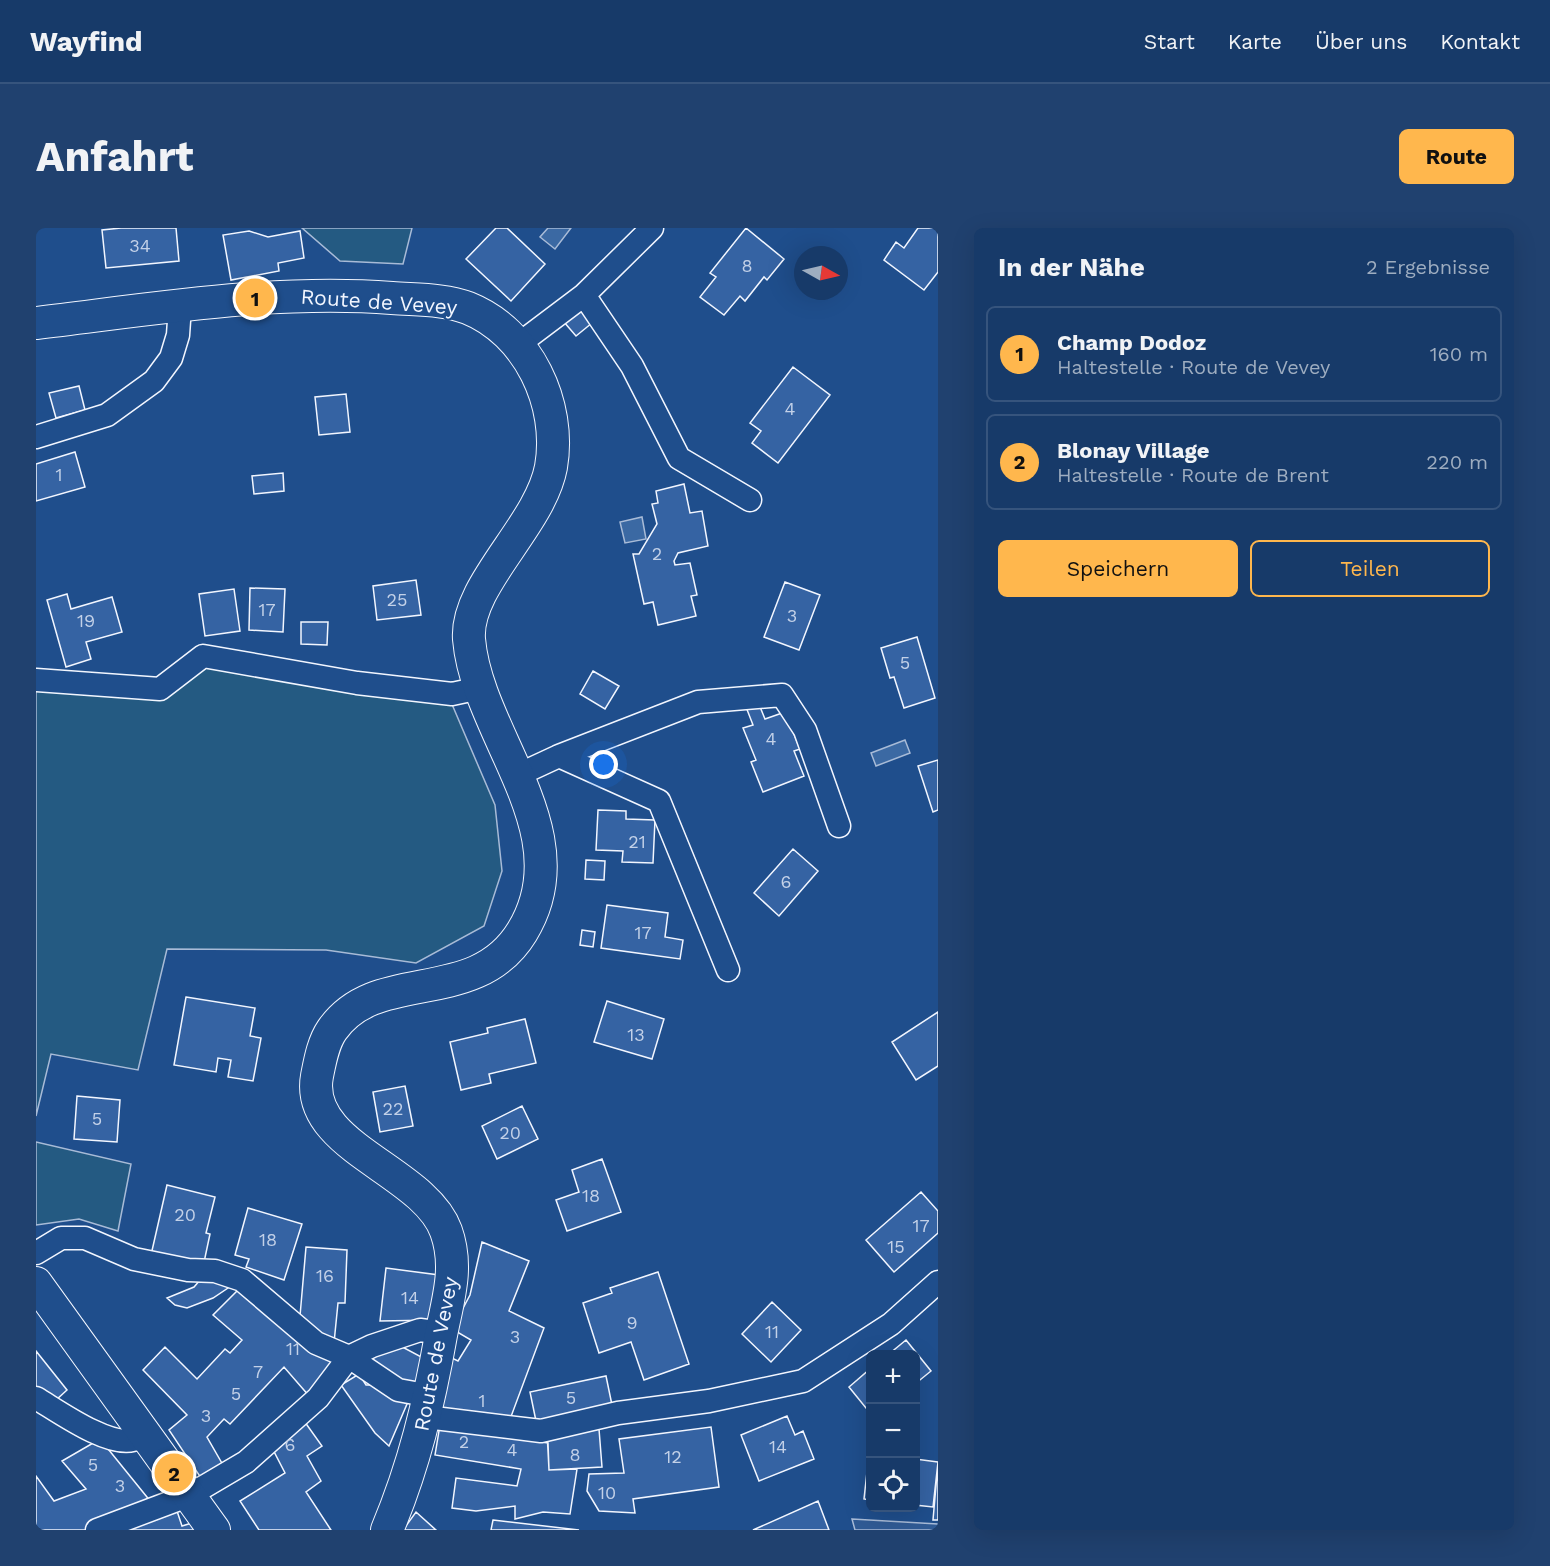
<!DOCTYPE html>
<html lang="de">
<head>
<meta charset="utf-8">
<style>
	:root { --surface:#173a69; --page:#20416f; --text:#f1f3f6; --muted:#9eadc0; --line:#36547d; --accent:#ffb74d }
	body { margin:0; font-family:"Work Sans",sans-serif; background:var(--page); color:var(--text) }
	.controls { position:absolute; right:18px; bottom:18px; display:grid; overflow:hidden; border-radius:9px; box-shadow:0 6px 24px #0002 }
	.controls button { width:54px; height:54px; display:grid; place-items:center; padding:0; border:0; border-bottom:2px solid var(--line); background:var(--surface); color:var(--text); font:30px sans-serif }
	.compass { position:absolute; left:758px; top:18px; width:54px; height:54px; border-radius:50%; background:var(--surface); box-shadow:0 6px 24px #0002; rotate:98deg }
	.you { position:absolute; left:568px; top:537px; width:21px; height:21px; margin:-15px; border:4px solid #fff; border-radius:50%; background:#1a73e8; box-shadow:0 0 0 9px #1a73e833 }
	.badge { display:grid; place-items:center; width:39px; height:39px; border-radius:50%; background:var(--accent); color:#111; font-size:20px; font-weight:700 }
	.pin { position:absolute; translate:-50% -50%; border:3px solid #fff; box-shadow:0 2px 6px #0006 }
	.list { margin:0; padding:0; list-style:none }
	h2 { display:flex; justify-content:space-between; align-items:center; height:78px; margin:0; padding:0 24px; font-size:26px }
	h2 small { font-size:20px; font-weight:400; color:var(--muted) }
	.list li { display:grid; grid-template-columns:39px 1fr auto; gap:18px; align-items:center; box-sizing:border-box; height:96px; margin:0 12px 12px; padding:0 12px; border:2px solid var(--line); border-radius:9px }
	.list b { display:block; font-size:22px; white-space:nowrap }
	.list p { margin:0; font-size:20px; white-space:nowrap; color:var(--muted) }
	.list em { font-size:20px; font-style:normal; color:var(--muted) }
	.actions { display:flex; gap:12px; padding:18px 24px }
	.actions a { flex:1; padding:14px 0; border:2px solid var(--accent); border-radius:9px; text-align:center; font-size:21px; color:var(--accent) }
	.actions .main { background:var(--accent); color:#111 }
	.icon { flex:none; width:33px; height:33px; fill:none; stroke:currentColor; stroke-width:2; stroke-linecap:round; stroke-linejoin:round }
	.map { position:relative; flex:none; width:902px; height:1302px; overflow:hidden; border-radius:9px }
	header { display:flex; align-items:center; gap:36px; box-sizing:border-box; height:84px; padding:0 30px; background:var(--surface); border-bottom:2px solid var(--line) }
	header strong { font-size:28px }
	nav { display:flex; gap:33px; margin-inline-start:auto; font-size:21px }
	.intro { display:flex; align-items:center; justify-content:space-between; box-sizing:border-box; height:144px; padding:0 36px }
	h1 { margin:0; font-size:42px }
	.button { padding:15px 27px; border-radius:9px; background:var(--accent); color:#111; font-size:21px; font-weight:700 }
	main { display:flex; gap:36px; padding:0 36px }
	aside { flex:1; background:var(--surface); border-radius:9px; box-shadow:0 6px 24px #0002 }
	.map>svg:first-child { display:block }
	.green { fill:#245a82; stroke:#a8bbd7; stroke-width:1.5 }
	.parking { fill:#305b95; stroke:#a8bbd7; stroke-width:1.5 }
	.water { fill:#3b69a3; stroke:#a8bbd7; stroke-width:1.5 }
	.building { fill:#3563a3; stroke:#f2f6ff; stroke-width:1.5 }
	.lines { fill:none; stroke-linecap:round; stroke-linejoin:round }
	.street-casing { stroke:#f2f6ff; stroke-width:25 }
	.secondary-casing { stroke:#f2f6ff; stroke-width:34 }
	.street { stroke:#1f4e8c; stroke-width:22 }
	.secondary { stroke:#1f4e8c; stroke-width:32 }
	.labels { text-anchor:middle; stroke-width:4.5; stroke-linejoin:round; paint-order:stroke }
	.number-label { font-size:18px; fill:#c3d1e8 }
	.street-label { font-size:21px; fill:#f2f6ff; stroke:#1f4e8c }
</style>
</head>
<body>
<header>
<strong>Wayfind</strong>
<nav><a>Start</a><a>Karte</a><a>Über uns</a><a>Kontakt</a></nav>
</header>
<div class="intro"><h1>Anfahrt</h1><a class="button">Route</a></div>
<main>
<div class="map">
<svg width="902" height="1302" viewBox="0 0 902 1302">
	<rect width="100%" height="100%" fill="#1f4e8c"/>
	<path class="green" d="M 266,0 L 376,0 L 367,36 L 304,33 Z
		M 148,434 L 409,460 L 459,577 L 466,643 L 448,698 L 380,735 L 290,722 L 131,721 L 102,842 L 15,826 L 0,888 L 0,457 L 116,460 Z
		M 0,914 L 95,936 L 82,1003 L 43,991 L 0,997 Z"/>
	<path class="parking" d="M 816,1291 L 902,1296 L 902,1302 L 819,1302 Z"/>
	<path class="water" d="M 512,0 L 535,0 L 519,21 L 504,9 Z
		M 606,289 L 610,311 L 589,315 L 584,294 Z
		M 869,512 L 874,525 L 840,538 L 835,525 Z"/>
	<path class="building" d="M 85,0 L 140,0 L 143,33 L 70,40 L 66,2 Z
		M 460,0 L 471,0 L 509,36 L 475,73 L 430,31 Z
		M 710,0 L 748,31 L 731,52 L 728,49 L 709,73 L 704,68 L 688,87 L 664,69 L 680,49 L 674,45 Z
		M 882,0 L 902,0 L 902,44 L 888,62 L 848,32 L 860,14 L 868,20 Z
		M 213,3 L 232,9 L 264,3 L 268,30 L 242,35 L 243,43 L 195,52 L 187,7 Z
		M 543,80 L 556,95 L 540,108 L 528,94 Z
		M 757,139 L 794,167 L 742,235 L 716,215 L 725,203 L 714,195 Z
		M 43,158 L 49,182 L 20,190 L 13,165 Z
		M 310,166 L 314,204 L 283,207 L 279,169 Z
		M 39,224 L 49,259 L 0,273 L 0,236 Z
		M 247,245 L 248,263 L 218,266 L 216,248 Z
		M 648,256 L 654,285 L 666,283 L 672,318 L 642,325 L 638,333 L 639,337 L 654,335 L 661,367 L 655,368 L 660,388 L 622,397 L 617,374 L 608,376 L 597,326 L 603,326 L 621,296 L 616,276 L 622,275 L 620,263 Z
		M 380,352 L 385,387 L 341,392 L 337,358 Z
		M 749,354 L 784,367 L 763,422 L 728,409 Z
		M 214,360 L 249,361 L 247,404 L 213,402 Z
		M 198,361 L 204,403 L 169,408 L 163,366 Z
		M 31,366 L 35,381 L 76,369 L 86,404 L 50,414 L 55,431 L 30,439 L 11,372 Z
		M 265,394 L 292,394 L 291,417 L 265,416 Z
		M 881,409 L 899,470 L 868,480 L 858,449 L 854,450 L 845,420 Z
		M 557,443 L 583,458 L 569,481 L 544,466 Z
		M 722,474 L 729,491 L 749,484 L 764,521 L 758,523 L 768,548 L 727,564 L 715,534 L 720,532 L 707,500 L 717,497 L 710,479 Z
		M 902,532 L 902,582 L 897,584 L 882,538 Z
		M 562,582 L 590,583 L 590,591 L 619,592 L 617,635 L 586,634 L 587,623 L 560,622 Z
		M 757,621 L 782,643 L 743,688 L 718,665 Z
		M 550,632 L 569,633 L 568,652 L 549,651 Z
		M 571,677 L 632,685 L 629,709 L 647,712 L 644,731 L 565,720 Z
		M 546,702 L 559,704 L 557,719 L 544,717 Z
		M 150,769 L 219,780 L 214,808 L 225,810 L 217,853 L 192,849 L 195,832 L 182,830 L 180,844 L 138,837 Z
		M 571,773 L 628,791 L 616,831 L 558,814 Z
		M 902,784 L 902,838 L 880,852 L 856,814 Z
		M 489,791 L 500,835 L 453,846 L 455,855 L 425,862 L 414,814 L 452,805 L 451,800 Z
		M 369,858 L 377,898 L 344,904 L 337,864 Z
		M 41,868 L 84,872 L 81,914 L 38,911 Z
		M 486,878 L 502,911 L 461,931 L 446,898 Z
		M 566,931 L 585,984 L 531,1003 L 520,972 L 543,964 L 536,942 Z
		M 131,957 L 179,969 L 170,1005 L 174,1006 L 167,1039 L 115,1027 Z
		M 885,964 L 902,983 L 902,1005 L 858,1044 L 830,1012 Z
		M 212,980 L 266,996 L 248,1052 L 210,1039 L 213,1031 L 199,1027 Z
		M 446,1014 L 493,1033 L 473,1083 L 508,1100 L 473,1194 L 401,1180 L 412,1128 L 422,1133 L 435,1112 L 416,1101 L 434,1067 Z
		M 270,1019 L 311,1022 L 309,1075 L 302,1075 L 298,1115 L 273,1105 L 264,1088 Z
		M 350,1040 L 403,1047 L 400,1092 L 344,1093 Z
		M 622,1044 L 653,1136 L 608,1152 L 595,1114 L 563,1125 L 547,1075 L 576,1065 L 574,1060 Z
		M 171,1049 L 195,1058 L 177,1070 L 151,1080 L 139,1077 L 131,1070 L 158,1059 L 164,1052 Z
		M 207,1057 L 303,1132 L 274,1169 L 248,1139 L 194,1196 L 188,1191 L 171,1209 L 187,1237 L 167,1253 L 133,1202 L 151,1187 L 107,1142 L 129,1119 L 161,1151 L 189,1121 L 194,1125 L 206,1112 L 177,1087 Z
		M 736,1074 L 765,1102 L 735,1134 L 706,1106 Z
		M 870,1112 L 895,1143 L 879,1156 L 879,1126 L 853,1126 Z
		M 357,1114 L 391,1132 L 377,1162 L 331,1135 Z
		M 0,1123 L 31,1162 L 20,1172 L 0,1160 Z
		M 834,1141 L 834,1185 L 813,1159 Z
		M 323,1146 L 330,1157 L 349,1157 L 349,1163 L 371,1176 L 353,1218 L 339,1205 L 305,1157 Z
		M 570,1148 L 576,1177 L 500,1193 L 494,1164 Z
		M 751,1188 L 759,1207 L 767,1203 L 778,1231 L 723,1253 L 705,1207 Z
		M 266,1190 L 286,1218 L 271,1228 L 285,1253 L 270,1264 L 295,1302 L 223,1302 L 204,1273 L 249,1245 L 232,1212 Z
		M 404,1197 L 512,1215 L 513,1242 L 541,1241 L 534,1286 L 507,1284 L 479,1291 L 479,1278 L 440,1283 L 416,1280 L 420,1250 L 481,1258 L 485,1241 L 399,1227 Z
		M 675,1199 L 683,1259 L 597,1271 L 599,1285 L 563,1283 L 551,1263 L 553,1246 L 588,1245 L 583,1211 Z
		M 563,1201 L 566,1239 L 513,1242 L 511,1204 Z
		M 64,1211 L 115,1274 L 52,1302 L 0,1302 L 0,1248 L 18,1273 L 50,1261 L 26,1233 Z
		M 833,1226 L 834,1226 L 834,1272 L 828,1271 Z
		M 879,1231 L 902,1234 L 897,1279 L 879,1277 Z
		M 902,1235 L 902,1292 L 897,1292 Z
		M 782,1273 L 793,1302 L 717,1302 Z
		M 140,1280 L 146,1298 L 156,1295 L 159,1302 L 85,1302 Z
		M 380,1284 L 400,1302 L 367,1302 Z
		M 457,1292 L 543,1302 L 455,1302 Z"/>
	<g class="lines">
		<g class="street-casing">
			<path id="street" d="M 548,67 L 596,138 L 643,230 L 714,272
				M 483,116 L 548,67 L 616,0
				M 0,209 L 71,187 L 118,153 L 135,130 L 142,107 L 144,78
				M 0,452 L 124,461 L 167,428 L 321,455 L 416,466 L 444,460
				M 523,528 L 623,573 L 692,742
				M 482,547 L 523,528 L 662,474 L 746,467 L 769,502 L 803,598
				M 0,1025 L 25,1010 L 49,1010 L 98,1031 L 152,1042 L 179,1043 L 206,1052 L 280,1115 L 313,1129 L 362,1162 L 395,1168
				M 0,1170 C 22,1183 72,1219 97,1212 C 102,1210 106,1207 110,1205
				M 390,1189 L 505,1203 L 582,1185 L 673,1173 L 767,1153 L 855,1096 L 902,1054
				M 61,1302 L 154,1267 L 210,1234 L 282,1170 L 313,1129 L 336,1118 L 384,1102 L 406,1105"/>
		</g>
		<g class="secondary-casing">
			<path id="secondary" d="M 0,95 C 118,81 237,61 356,70 C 381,72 408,71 432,80 C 492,104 526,176 515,239 C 504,298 429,357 433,411 C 441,508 547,605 486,704 C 439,781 341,737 296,802 C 287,815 284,833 281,848 C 268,919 388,942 410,1003 C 423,1039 412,1071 405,1107 C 393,1175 378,1238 351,1302
				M 0,1055 L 178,1302"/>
		</g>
		<use href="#street" class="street"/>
		<use href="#secondary" class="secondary"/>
	</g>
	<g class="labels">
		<g class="number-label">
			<text x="104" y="24">34</text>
			<text x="711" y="44">8</text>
			<text x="754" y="187">4</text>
			<text x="23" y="253">1</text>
			<text x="621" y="332">2</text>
			<text x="361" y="378">25</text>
			<text x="231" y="388">17</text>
			<text x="756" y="394">3</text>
			<text x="50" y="399">19</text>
			<text x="869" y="441">5</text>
			<text x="735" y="517">4</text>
			<text x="601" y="620">21</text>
			<text x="750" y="660">6</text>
			<text x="607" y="711">17</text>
			<text x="600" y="813">13</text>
			<text x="357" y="887">22</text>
			<text x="61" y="897">5</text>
			<text x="474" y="911">20</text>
			<text x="555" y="974">18</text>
			<text x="149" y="993">20</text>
			<text x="885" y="1004">17</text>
			<text x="232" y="1018">18</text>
			<text x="860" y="1025">15</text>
			<text x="289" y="1054">16</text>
			<text x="374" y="1076">14</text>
			<text x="596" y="1101">9</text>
			<text x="736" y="1110">11</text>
			<text x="479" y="1115">3</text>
			<text x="257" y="1127">11</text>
			<text x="222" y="1150">7</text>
			<text x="200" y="1172">5</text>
			<text x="535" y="1176">5</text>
			<text x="446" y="1179">1</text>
			<text x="170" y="1194">3</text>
			<text x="428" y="1220">2</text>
			<text x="254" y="1223">6</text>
			<text x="742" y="1225">14</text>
			<text x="476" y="1228">4</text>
			<text x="539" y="1233">8</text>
			<text x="637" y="1235">12</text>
			<text x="57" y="1243">5</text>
			<text x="84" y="1264">3</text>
			<text x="571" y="1271">10</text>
		</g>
		<g class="street-label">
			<text transform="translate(343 74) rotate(4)" y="7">Route de Vevey</text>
			<text transform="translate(400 1126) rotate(-79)" y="7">Route de Vevey</text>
		</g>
	</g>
</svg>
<div class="controls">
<button>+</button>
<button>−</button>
<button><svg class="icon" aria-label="locate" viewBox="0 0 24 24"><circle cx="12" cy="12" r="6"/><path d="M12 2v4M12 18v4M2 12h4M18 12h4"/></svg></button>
</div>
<svg class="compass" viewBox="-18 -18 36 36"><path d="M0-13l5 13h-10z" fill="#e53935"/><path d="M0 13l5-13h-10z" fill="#9eadc0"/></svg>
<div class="you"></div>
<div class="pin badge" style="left:219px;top:70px">1</div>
<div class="pin badge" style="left:138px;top:1245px">2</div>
</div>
<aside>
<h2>In der Nähe<small>2 Ergebnisse</small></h2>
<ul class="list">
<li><span class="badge">1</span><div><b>Champ Dodoz</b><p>Haltestelle · Route de Vevey</p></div><em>160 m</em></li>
<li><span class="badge">2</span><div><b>Blonay Village</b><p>Haltestelle · Route de Brent</p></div><em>220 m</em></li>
</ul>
<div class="actions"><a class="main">Speichern</a><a>Teilen</a></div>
</aside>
</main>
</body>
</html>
